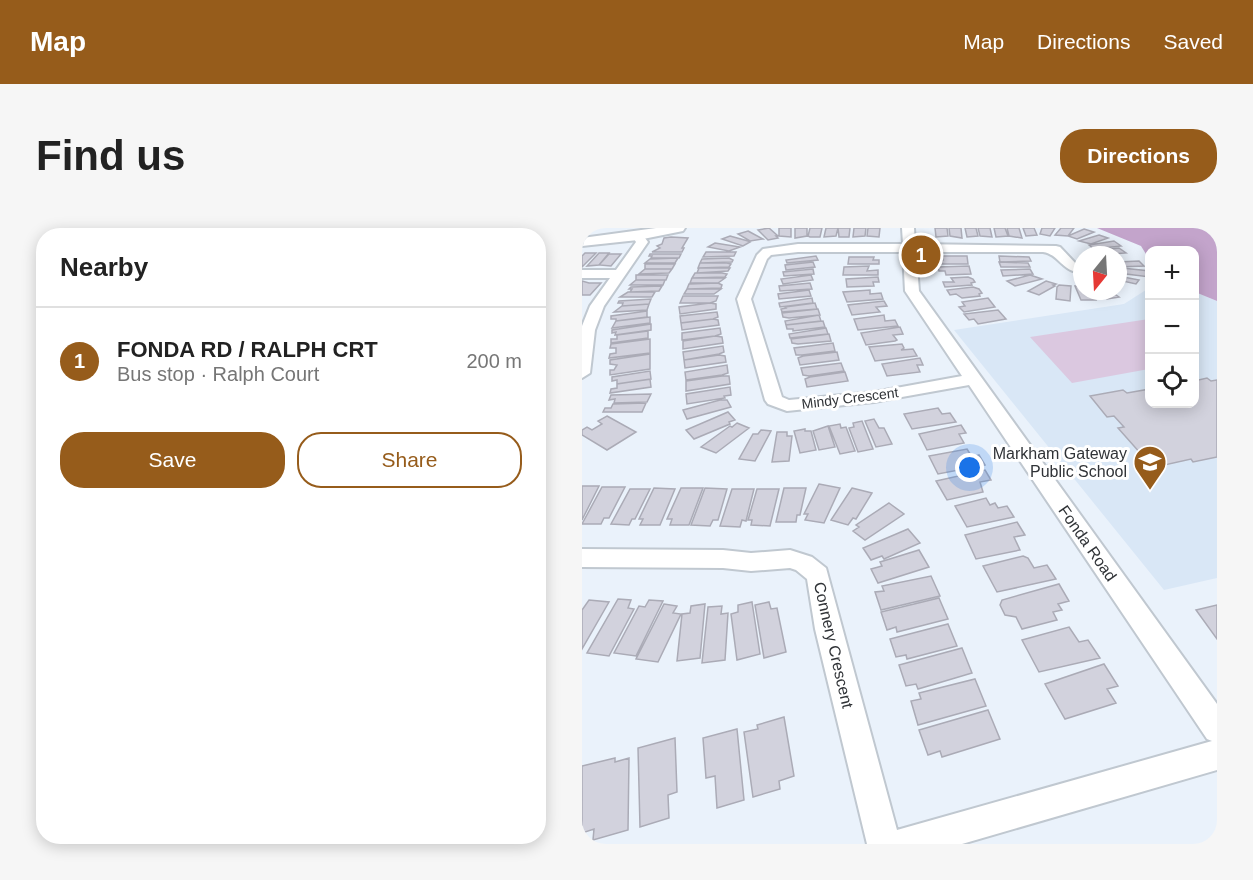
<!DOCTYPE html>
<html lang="en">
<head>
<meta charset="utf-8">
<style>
	:root { --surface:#fff; --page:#f6f6f6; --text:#222; --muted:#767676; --line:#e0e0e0; --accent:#965c1b }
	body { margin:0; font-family:Helvetica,sans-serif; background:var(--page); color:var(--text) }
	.controls { position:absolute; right:18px; top:18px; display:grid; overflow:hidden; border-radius:12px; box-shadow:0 3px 15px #0003 }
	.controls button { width:54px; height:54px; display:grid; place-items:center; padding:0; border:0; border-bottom:2px solid var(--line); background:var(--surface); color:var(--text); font:30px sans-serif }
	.compass { position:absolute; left:491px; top:18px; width:54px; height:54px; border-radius:50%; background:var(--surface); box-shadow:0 3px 15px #0003; rotate:198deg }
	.you { position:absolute; left:388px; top:240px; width:21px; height:21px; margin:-15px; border:4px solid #fff; border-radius:50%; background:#1a73e8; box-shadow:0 0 0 9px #1a73e833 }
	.badge { display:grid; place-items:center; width:39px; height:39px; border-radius:50%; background:var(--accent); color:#fff; font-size:20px; font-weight:700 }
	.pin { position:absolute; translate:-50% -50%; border:3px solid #fff; box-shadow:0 2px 6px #0006 }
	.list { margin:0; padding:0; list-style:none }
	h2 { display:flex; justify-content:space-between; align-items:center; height:78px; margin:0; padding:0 24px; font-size:26px }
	h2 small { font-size:20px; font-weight:400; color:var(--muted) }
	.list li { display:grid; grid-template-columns:39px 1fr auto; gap:18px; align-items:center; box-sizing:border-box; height:108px; padding:0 24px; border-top:2px solid var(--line) }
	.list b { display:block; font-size:22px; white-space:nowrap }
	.list p { margin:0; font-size:20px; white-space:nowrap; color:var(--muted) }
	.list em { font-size:20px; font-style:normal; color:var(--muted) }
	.actions { display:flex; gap:12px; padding:18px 24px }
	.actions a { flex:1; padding:14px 0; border:2px solid var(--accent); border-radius:24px; text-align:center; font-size:21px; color:var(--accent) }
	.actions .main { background:var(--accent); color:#fff }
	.icon { flex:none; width:33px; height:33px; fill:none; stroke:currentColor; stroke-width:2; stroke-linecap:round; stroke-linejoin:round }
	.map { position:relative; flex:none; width:635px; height:616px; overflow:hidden; border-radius:24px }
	header { display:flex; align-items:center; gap:36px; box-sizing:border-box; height:84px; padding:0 30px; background:var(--accent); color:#fff }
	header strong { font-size:28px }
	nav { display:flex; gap:33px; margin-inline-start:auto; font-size:21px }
	.intro { display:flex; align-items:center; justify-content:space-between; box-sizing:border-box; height:144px; padding:0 36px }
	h1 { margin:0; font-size:42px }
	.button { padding:15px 27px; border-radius:24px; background:var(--accent); color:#fff; font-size:21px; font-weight:700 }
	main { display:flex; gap:36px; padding:0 36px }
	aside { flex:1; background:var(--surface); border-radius:24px; box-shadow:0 3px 15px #0003 }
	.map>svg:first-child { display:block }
	.built { fill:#d9e7f6 }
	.green { fill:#dbc8e0 }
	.forest { fill:#c3a4cb }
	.building { fill:#d2d2dd; stroke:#ababb6; stroke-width:1.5 }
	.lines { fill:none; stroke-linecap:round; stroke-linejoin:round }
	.minor-casing { stroke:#c0c8d0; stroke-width:4 }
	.tertiary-casing { stroke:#c0c8d0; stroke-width:4 }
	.minor { fill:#fff; fill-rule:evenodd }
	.tertiary { fill:#fff; fill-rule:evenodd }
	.labels { text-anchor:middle; stroke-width:6; stroke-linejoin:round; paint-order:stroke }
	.far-street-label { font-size:14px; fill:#303337; stroke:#fff }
	.poi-label { font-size:16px; fill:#303337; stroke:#fff; text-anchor:end }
	.street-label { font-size:16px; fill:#303337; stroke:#fff }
</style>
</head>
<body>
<header>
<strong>Map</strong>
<nav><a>Map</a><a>Directions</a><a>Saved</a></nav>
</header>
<div class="intro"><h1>Find us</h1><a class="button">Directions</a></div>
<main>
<aside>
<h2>Nearby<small></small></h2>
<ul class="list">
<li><span class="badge">1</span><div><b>FONDA RD / RALPH CRT</b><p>Bus stop · Ralph Court</p></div><em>200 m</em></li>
</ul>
<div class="actions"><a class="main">Save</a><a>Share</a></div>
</aside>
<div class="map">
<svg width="635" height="616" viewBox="0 0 635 616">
	<rect width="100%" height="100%" fill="#eaf2fb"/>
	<path class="built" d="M 567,60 L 568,176 L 612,176 L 613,64 L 635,73 L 635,350 L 582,362 L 372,102 L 542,76 Z"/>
	<path class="green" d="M 567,91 L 567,141 L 490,155 L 448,109 Z"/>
	<path class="forest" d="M 515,0 L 627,0 L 635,5 L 635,73 L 613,64 L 612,22 L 568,22 L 567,31 L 559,18 Z"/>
	<path class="building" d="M 187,0 L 196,8 L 194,8 L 196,10 L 186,12 L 176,2 Z
		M 197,0 L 209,0 L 209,9 L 197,8 Z
		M 213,0 L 225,0 L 225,8 L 213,10 Z
		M 228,0 L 240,0 L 238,9 L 228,9 L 226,8 Z
		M 244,0 L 256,0 L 254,8 L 242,9 Z
		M 256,0 L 268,0 L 267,9 L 257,9 Z
		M 272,0 L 284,0 L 283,8 L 271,9 Z
		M 286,0 L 298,0 L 297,9 L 285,8 Z
		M 353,0 L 365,0 L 366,8 L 354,9 Z
		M 367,0 L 379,0 L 380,10 L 368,8 Z
		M 383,0 L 394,0 L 396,8 L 385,9 Z
		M 396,0 L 408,0 L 410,9 L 398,8 Z
		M 412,0 L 423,0 L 426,8 L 414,9 Z
		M 425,0 L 437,0 L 440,10 L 427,8 Z
		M 441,0 L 452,0 L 455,7 L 444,8 Z
		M 460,0 L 473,0 L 468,8 L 458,6 Z
		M 479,0 L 492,0 L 486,8 L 473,7 Z
		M 502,1 L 512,4 L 495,11 L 486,8 Z
		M 166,3 L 181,11 L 168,13 L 156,6 Z
		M 517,7 L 526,10 L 509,16 L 497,13 Z
		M 148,8 L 166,13 L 168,14 L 161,18 L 140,11 Z
		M 89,9 L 106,10 L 100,20 L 102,20 L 100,24 L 70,24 L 78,20 L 75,18 L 80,16 L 82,10 Z
		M 532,13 L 539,18 L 512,21 L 507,17 Z
		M 133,15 L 158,19 L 147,23 L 126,19 Z
		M 537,20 L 544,25 L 516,27 L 511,23 Z
		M 124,24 L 154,24 L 152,28 L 121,29 Z
		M 3,25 L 14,25 L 0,39 L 0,28 Z
		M 17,25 L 27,25 L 17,37 L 5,38 Z
		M 27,26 L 39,26 L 29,38 L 17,37 Z
		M 68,26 L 99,26 L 97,30 L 69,30 L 70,28 L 67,28 Z
		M 234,28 L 236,32 L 205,35 L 204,32 Z
		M 360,28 L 385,28 L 386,36 L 356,36 L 355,32 L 361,32 Z
		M 417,28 L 447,29 L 449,33 L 418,34 Z
		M 267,29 L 292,29 L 291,32 L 297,32 L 297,36 L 266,36 Z
		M 96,30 L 93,35 L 63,35 L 68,31 Z
		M 147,30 L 151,32 L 150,34 L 118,35 L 120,31 Z
		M 557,33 L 562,38 L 536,39 L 536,34 Z
		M 231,34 L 233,39 L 204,42 L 203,37 Z
		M 417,34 L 446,35 L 448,39 L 419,39 Z
		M 118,35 L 145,35 L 149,36 L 147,39 L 116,40 Z
		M 63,36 L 93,36 L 90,41 L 63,41 Z
		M 287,38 L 285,43 L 296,42 L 296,47 L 261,47 L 262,39 Z
		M 387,38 L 389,46 L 364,47 L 363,43 L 357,43 L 356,39 Z
		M 117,40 L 148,40 L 146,43 L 115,45 Z
		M 540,40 L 568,43 L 568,49 L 536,45 L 536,41 Z
		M 63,41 L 90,41 L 87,45 L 57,46 Z
		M 231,41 L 232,46 L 202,48 L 201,44 Z
		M 448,41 L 451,46 L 421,48 L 419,42 Z
		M 113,45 L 140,45 L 145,46 L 143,49 L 110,50 Z
		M 54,47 L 86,47 L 84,52 L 54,52 Z
		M 229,47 L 231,52 L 201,56 L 199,51 Z
		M 448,47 L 460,51 L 433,58 L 425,53 Z
		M 536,48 L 557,52 L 554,56 L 536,52 Z
		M 296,49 L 297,54 L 291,54 L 292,58 L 265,59 L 264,51 Z
		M 386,49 L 391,51 L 393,54 L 389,55 L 390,57 L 363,59 L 361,54 L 372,54 L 369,50 Z
		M 110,50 L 143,50 L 136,55 L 108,55 Z
		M 54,52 L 83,52 L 81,57 L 48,57 Z
		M 0,53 L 7,55 L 19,55 L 8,67 L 0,67 Z
		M 464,53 L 474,56 L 471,57 L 473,58 L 457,67 L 446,63 Z
		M 136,55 L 140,57 L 139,60 L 105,61 L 107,56 Z
		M 228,55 L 230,61 L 198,63 L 197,58 Z
		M 477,57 L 489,58 L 488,73 L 474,71 L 475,59 Z
		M 80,58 L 77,63 L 48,64 L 50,61 L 47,61 L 49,59 Z
		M 493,58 L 500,58 L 500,63 L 509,63 L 514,72 L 499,72 Z
		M 391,59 L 397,61 L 400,65 L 397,66 L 398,68 L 380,70 L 374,66 L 368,67 L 365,62 Z
		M 105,61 L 139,61 L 132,66 L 102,66 Z
		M 227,62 L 229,68 L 197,71 L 196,66 Z
		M 288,62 L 288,66 L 299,65 L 301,71 L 265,74 L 261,64 Z
		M 513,63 L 528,63 L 537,69 L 525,71 Z
		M 46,64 L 73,64 L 70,69 L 38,69 Z
		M 101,68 L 136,68 L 134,73 L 128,75 L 98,75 Z
		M 230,70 L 231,75 L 198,79 L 197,75 Z
		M 406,70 L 413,79 L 382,84 L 377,79 L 383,78 L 380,74 Z
		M 69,71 L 67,76 L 40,78 L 41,75 L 36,75 L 37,73 Z
		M 302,73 L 305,78 L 294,79 L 298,84 L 270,87 L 266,77 Z
		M 128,75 L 134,76 L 134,81 L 98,86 L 97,79 Z
		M 233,75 L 235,81 L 200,84 L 199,81 L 204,80 L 203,79 Z
		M 67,76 L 65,82 L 32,84 L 40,78 Z
		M 236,81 L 238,87 L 207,90 L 201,89 L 200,85 Z
		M 416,82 L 424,91 L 396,96 L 392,91 L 387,92 L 382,86 Z
		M 65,83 L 65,89 L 34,93 L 34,91 L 29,91 L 29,88 Z
		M 135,84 L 136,89 L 131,91 L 99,95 L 98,88 Z
		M 237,87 L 239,93 L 204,97 L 203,93 Z
		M 302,87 L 303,93 L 313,92 L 316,98 L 276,102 L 272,91 Z
		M 68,89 L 68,95 L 30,100 L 34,93 Z
		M 131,91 L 136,92 L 137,97 L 100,102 L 99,95 Z
		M 241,93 L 243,99 L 211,103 L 211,101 L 205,101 L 204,97 Z
		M 69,96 L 69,102 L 33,107 L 34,104 L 30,105 L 30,102 Z
		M 318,99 L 321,106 L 311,107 L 315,112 L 313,113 L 284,117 L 279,105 Z
		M 138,100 L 139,106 L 133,108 L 100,112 L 100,105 Z
		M 244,100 L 246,106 L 208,110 L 207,106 Z
		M 66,103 L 66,110 L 29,115 L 29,111 L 35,111 L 35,107 Z
		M 247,106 L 249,113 L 216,116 L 210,115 L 209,111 Z
		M 133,108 L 140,109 L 141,115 L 101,121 L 101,113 Z
		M 68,111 L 68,125 L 27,130 L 28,126 L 34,125 L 34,120 L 28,120 L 29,116 Z
		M 251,115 L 253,123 L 220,127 L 214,127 L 212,120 Z
		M 320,116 L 322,120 L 319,122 L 331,121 L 335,128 L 293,133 L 287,119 Z
		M 141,118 L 142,124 L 137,126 L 102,132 L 101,124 Z
		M 255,124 L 257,132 L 218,137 L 216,130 L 221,128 Z
		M 68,126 L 68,141 L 28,147 L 28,142 L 32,142 L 35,137 L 28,136 L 28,132 Z
		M 137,127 L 143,128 L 144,134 L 103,140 L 102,132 Z
		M 338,130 L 341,137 L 335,137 L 338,144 L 305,148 L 300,136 Z
		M 259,135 L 262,143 L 227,148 L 221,147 L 219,140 Z
		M 145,137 L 146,145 L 140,147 L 104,152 L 103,144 Z
		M 68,143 L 69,151 L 35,156 L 35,152 L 30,153 L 30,149 Z
		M 263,144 L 266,153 L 225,159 L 223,151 L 228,149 Z
		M 140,148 L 147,148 L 148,156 L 104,163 L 104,153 Z
		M 625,150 L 629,153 L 635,152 L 635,229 L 611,234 L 609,231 L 578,238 L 566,224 L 559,226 L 536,200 L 542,199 L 532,188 L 525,189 L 508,168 L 541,162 L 545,165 L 568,161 L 568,176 L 612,176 L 612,153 Z
		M 68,151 L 69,159 L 28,165 L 29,161 L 35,160 L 35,156 Z
		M 148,159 L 149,167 L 142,168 L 143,170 L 105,176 L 104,166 Z
		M 69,166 L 65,174 L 32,175 L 33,171 L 27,172 L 29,167 Z
		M 138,172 L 145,172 L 149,179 L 105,191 L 101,182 Z
		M 64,175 L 60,184 L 21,184 L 23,180 L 29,180 L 31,176 Z
		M 356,180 L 360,186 L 368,185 L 374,194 L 330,201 L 322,186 Z
		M 146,184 L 153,192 L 147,194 L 148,196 L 112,211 L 104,202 Z
		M 25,188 L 54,204 L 25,222 L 0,207 L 0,202 L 5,199 L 10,202 L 20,196 L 16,193 Z
		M 292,191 L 297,200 L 302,200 L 310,216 L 294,219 L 283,193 Z
		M 280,193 L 291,221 L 276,224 L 267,200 L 272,199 L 271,195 Z
		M 155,195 L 167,200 L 134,225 L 119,219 L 148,198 L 150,199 Z
		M 258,196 L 259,200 L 264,199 L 273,223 L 258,226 L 247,198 Z
		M 379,197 L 384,205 L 377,206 L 382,215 L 345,222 L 337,206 Z
		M 246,198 L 253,219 L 237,222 L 231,203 Z
		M 223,201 L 223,203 L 229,203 L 234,222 L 218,225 L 212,203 Z
		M 179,202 L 189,203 L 173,233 L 157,231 L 171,206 L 176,206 Z
		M 195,204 L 205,204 L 205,208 L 210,208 L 207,233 L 190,234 Z
		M 385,221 L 390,229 L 397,227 L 403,237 L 356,246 L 347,228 Z
		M 403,242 L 409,252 L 398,254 L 401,264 L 365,272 L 354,253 Z
		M 237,256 L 258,260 L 242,295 L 223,292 L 226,286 L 222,286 Z
		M 0,258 L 17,258 L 0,292 Z
		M 20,259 L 43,259 L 27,290 L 22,290 L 19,296 L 0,296 Z
		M 72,260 L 93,261 L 78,297 L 58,297 L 61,291 L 57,291 Z
		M 99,260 L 121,260 L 107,297 L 88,297 L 90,291 L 85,291 Z
		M 123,260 L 145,261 L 136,292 L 131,292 L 128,298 L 109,297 Z
		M 202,260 L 224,260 L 218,287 L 215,287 L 214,294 L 194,294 Z
		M 270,260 L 290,265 L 274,291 L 271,290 L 266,297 L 249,292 Z
		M 48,261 L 68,261 L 53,291 L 50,291 L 47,297 L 29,296 Z
		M 150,261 L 172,261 L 164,293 L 160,292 L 158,299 L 138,298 Z
		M 175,261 L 197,261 L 188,298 L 169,297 L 170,292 L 166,292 Z
		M 404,270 L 408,277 L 413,275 L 416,280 L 425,278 L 432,289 L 385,299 L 373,278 Z
		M 307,275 L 322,286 L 283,312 L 271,303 L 277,299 L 274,297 Z
		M 435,294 L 443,307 L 432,309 L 438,322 L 394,331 L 383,307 Z
		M 326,301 L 338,315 L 302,331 L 300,328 L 289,332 L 281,320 Z
		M 337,322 L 347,339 L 296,355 L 289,341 L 300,338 L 298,334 Z
		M 441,328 L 446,330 L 452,340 L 465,337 L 474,351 L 415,364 L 401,338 Z
		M 349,348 L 358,368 L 299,382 L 293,364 L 302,363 L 300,358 Z
		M 477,356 L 487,373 L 476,376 L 480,382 L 471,384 L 475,392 L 440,401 L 434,389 L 423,387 L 418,377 L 420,372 Z
		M 357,370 L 366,391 L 315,404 L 314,399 L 305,402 L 299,384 Z
		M 36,371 L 49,372 L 46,380 L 52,381 L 27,428 L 5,425 Z
		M 7,372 L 27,374 L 0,421 L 0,382 Z
		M 67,372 L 81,373 L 54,428 L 32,425 L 57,378 L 63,379 Z
		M 170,374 L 178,426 L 155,432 L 149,386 L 156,384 L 156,377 Z
		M 187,374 L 189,381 L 195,380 L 204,424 L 182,430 L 173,377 Z
		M 82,376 L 95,378 L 91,385 L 99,386 L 76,434 L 54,431 Z
		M 123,376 L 118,430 L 95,433 L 100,386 L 108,385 L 109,378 Z
		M 635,377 L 635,411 L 614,382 Z
		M 140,378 L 139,386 L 146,385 L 143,432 L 120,435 L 126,379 Z
		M 366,396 L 375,418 L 325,431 L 324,427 L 314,429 L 308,411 Z
		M 487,399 L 497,414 L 506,412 L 518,430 L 457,444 L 440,412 Z
		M 380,420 L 390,445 L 336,461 L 334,456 L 324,458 L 317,437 Z
		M 522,436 L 536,458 L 525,461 L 534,475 L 483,491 L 463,456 Z
		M 393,451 L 404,478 L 336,497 L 329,473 L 339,471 L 337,465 Z
		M 406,482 L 418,511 L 360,529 L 358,523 L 346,527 L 337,502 Z
		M 202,489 L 212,548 L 197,553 L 198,561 L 171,569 L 162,504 L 176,501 L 175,497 Z
		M 155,501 L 162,572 L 135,580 L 133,548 L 124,550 L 121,510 Z
		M 93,510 L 95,564 L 86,567 L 87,590 L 58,599 L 56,520 Z
		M 33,530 L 33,534 L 47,530 L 46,602 L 11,612 L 12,601 L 0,605 L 0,538 Z"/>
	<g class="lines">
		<g class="minor-casing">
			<path id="minor" d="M 320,0 L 332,0 L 333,16 L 474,18 L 478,19 L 497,39 L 491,43 C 479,39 475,26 461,24 L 334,24 L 337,63 L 635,476 L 635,542 L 380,616 L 285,616 L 233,401 L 225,351 L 214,342 L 208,340 L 169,343 L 141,340 L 0,339 L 0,321 L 141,322 L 169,325 L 208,322 L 230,329 L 244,340 L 315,602 L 630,513 L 625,511 L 387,157 L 292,174 L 205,183 L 186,176 L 183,172 L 155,71 L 175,27 L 181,21 L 216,16 L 321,16 ZM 216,24 L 321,24 L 323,63 L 380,148 L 292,164 L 207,172 L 200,169 L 169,71 L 185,31 L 189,27 Z
				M 56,5 L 60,6 L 66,14 L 22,78 L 13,102 L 8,145 L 0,150 L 0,98 L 8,78 L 28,50 L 0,50 L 0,42 L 34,42 L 54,14 L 50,8 Z"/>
		</g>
		<g class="tertiary-casing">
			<path id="tertiary" d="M 74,0 L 103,0 L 101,3 L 56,12 L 0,18 L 0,10 Z"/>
		</g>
		<use href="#minor" class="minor"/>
		<use href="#tertiary" class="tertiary"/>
	</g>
	<defs>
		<g id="school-pin" transform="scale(1.725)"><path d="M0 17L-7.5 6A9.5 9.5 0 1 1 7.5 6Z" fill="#965c1b" stroke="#fff"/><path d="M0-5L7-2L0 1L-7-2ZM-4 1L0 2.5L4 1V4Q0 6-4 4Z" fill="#fff"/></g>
	</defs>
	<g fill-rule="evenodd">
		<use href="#school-pin" x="568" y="234"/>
	</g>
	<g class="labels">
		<g class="far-street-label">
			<text transform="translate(268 170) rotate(-7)" y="5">Mindy Crescent</text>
		</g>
		<g class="poi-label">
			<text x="545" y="231">Markham Gateway<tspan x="545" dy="18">Public School</tspan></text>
		</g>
		<g class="street-label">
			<text transform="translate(506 315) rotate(55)" y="6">Fonda Road</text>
			<text transform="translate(252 417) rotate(77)" y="6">Connery Crescent</text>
		</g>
	</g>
</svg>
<div class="controls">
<button>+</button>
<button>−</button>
<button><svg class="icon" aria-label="locate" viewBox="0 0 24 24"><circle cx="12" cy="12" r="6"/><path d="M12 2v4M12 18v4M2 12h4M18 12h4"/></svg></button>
</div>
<svg class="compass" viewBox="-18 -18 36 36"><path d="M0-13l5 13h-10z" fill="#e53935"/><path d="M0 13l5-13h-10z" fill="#767676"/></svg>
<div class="you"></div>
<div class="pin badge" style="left:339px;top:27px">1</div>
</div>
</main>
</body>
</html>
